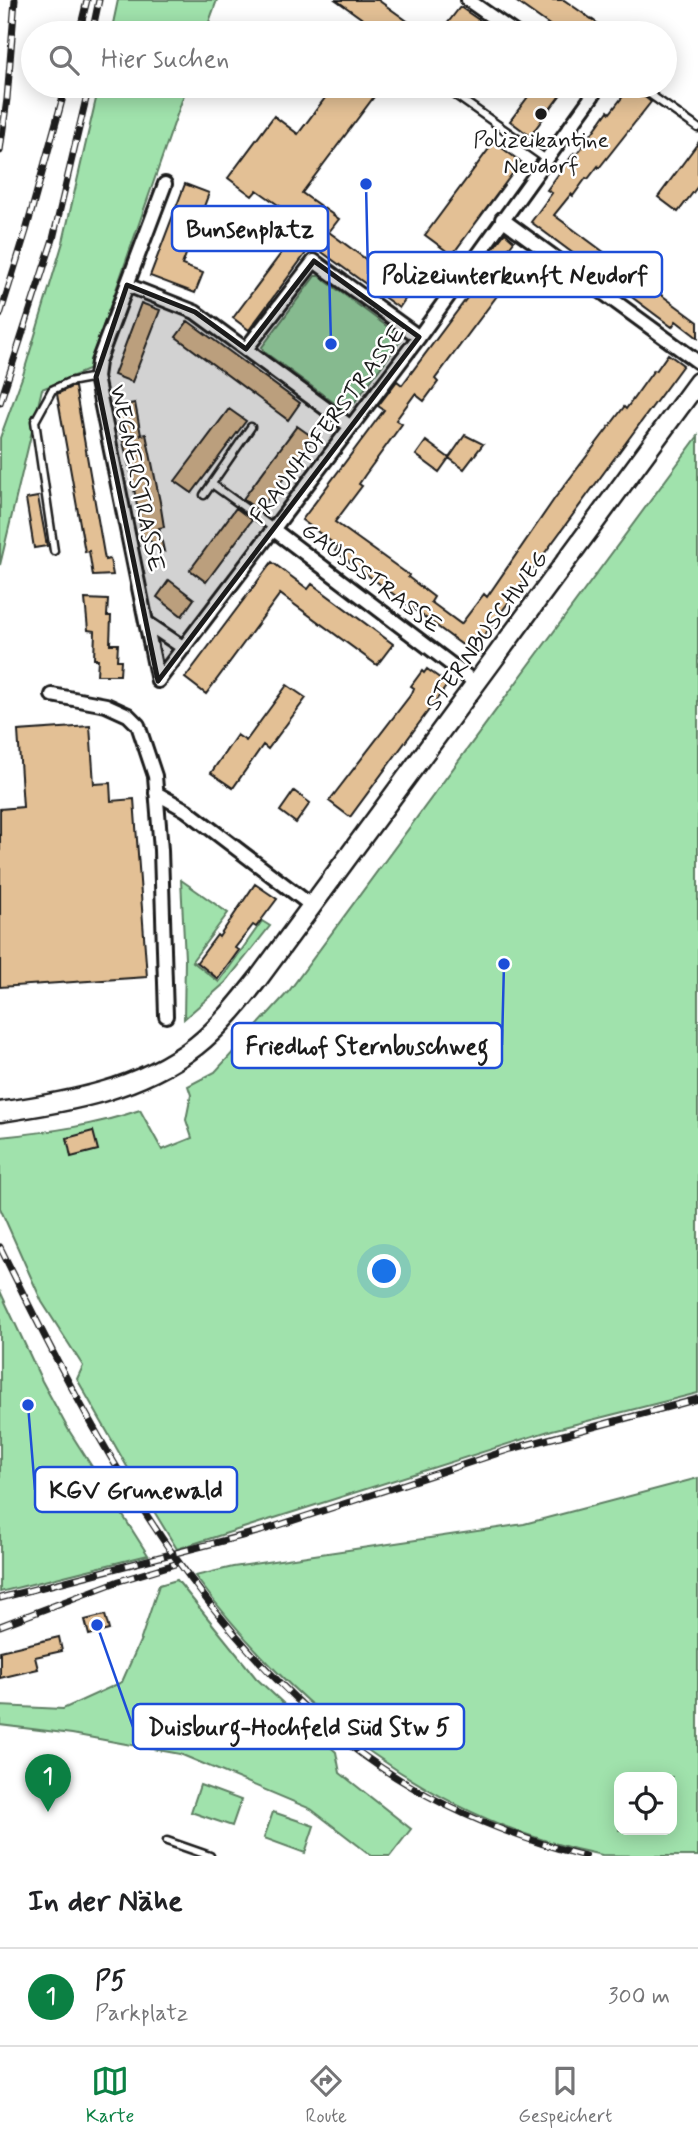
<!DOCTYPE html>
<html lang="de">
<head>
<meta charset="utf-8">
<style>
	:root { --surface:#fff; --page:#f2f2f2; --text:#202124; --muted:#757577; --line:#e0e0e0; --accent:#0b8043 }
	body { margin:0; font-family:Mynerve,sans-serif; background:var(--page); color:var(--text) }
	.controls { position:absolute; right:21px; bottom:21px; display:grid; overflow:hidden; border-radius:14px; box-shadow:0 4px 18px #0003 }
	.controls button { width:63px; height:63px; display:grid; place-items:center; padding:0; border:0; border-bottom:2px solid var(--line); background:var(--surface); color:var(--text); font:35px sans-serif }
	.you { position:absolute; left:385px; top:1272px; width:24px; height:24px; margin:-18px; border:5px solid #fff; border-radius:50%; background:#1a73e8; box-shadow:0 0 0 10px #1a73e833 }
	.badge { display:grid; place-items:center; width:46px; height:46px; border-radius:50%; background:var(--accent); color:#fff; font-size:23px; font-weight:700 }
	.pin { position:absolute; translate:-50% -58px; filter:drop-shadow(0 2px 4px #0008) }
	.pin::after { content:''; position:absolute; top:37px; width:24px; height:21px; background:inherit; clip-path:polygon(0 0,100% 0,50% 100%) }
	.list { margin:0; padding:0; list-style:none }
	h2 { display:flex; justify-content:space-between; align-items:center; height:91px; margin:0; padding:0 28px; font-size:30px }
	h2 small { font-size:23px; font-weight:400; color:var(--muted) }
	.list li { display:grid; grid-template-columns:46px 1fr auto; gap:21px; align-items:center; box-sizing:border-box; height:98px; padding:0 28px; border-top:2px solid var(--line) }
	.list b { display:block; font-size:26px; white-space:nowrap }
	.list p { margin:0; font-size:23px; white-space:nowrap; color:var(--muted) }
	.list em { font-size:23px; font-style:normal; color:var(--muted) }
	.icon { flex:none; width:38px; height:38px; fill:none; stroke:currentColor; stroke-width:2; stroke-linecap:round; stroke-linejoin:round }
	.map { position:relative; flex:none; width:698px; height:1856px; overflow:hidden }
	.search { position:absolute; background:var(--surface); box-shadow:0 4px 18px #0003; left:21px; right:21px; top:21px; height:77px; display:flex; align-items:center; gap:18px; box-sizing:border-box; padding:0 24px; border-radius:38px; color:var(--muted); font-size:26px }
	.sheet { height:189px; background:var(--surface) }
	nav { display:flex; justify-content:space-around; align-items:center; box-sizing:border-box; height:98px; border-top:2px solid var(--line); background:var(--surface); font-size:19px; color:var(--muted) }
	nav a { display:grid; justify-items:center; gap:4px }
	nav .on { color:var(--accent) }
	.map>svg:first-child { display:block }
	.green { fill:#a0e2ac; stroke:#5e7f64; stroke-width:2; fill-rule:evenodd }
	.building { fill:#e3c095; stroke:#1c1c1c; stroke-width:2 }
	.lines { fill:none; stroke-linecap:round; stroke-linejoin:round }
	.lane-casing { stroke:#1c1c1c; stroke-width:11 }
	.street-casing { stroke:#1c1c1c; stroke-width:18 }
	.secondary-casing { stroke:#1c1c1c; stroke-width:23 }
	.lane { stroke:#fff; stroke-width:6 }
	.street { stroke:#fff; stroke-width:12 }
	.secondary { stroke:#fff; stroke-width:18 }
	.rail-casing { stroke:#1c1c1c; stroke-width:7 }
	.rail { stroke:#fff; stroke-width:4.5; stroke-dasharray:13; stroke-linecap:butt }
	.marked { fill:#1c1c1c; fill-opacity:0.2; stroke:#1c1c1c; stroke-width:5; stroke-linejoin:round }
	.poi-dot { fill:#1c1c1c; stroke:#fff; stroke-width:2.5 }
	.labels { text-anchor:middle; stroke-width:5; stroke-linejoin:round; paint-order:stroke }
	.poi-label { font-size:23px; fill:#1c1c1c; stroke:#fff }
	.street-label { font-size:23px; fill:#1c1c1c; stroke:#fff }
	.leader { fill:none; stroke:#1d4ed8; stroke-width:2.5 }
	.callout-dot { fill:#1d4ed8; stroke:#fff; stroke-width:2.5 }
	.callout { fill:#fff; stroke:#1d4ed8; stroke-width:2.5 }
	.callout-label { font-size:24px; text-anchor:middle; font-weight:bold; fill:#1c1c1c }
</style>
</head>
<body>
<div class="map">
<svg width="698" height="1856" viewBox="0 0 698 1856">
	<rect width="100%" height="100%" fill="#fff"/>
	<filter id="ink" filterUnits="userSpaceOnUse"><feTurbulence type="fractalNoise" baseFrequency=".0143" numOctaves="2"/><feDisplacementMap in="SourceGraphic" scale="14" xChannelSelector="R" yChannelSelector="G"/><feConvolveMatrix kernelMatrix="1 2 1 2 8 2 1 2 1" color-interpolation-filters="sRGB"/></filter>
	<g filter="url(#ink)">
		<path class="green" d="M 118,0 L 217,0 L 205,33 L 111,33 Z
			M 99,86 L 187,86 L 88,370 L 42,389 L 0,565 L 0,438 L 23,375 L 63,242 Z
			M 315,276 L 319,276 L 400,336 L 401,340 L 349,410 L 344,410 L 263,351 L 262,347 Z
			M 698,436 L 698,1393 L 552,1430 L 177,1549 L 133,1477 L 77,1379 L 83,1366 L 42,1302 L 0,1208 L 0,1137 C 49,1132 93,1126 140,1110 L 162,1150 L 192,1138 L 186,1120 L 191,1095 L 188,1086 L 215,1072 L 289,991 Z
			M 181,880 L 228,913 L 192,961 L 219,982 L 262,921 L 270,926 L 225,983 L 184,1019 L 185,959 Z
			M 0,1291 L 42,1381 L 68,1429 L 148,1555 L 0,1592 Z
			M 698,1478 L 698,1856 C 671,1856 627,1856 602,1855 C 434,1822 295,1711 195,1576 L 233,1567 L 524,1524 ZM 619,1777 L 672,1777 L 672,1830 L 619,1830 Z
			M 177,1580 L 256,1678 L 336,1752 L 340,1773 L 411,1829 L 390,1856 L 372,1856 L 311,1809 L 180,1754 L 72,1734 L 0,1725 L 0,1706 L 63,1709 L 122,1682 L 141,1639 L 159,1585 Z
			M 200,1785 L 241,1800 L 232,1826 L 191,1812 Z
			M 273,1812 L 314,1826 L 305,1853 L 264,1838 Z"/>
		<path class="building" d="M 336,0 L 378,0 L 424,33 L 371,33 L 375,28 Z
			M 514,0 L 564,0 L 597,23 L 590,33 L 561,33 Z
			M 460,7 L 498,33 L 440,33 Z
			M 334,86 L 382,86 L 302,193 L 339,219 L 329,232 L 410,292 L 399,308 L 312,245 L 249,330 L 233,318 L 300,228 L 284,217 L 288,212 L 257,190 L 252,196 L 228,178 L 274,116 L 298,134 Z
			M 536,86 L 567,86 L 530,136 L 510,121 Z
			M 631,86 L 651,102 L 599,168 L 598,166 L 588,179 L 586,178 L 573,196 L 571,194 L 554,215 L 620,264 L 621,262 L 634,272 L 633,274 L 698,322 L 698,338 L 676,321 L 672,327 L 531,222 L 552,193 L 547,190 L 574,153 L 577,154 L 608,111 L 610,113 Z
			M 494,142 L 521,162 L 452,255 L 425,235 Z
			M 698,143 L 698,186 L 678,212 L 658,197 Z
			M 185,184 L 209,193 L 182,265 L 203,273 L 195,293 L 150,276 Z
			M 505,233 L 514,241 L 502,257 L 517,269 L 435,379 L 438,382 L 424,401 L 415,394 L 396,420 L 402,424 L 365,475 L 359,484 L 362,486 L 335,522 L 409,575 L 408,577 L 434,597 L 431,602 L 461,624 L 480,599 L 484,594 L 487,597 L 555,498 L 624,407 L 626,409 L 654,370 L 656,371 L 668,354 L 683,365 L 472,652 L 335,551 L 338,547 L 302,520 L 384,410 L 378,406 L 397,381 L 402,385 L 499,255 L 501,257 L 492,250 Z
			M 141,303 L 160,310 L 132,382 L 114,375 Z
			M 188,321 L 300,403 L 288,420 L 176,337 Z
			M 71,387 L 75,387 L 105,560 L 110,559 L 113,575 L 93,576 L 89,551 L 85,552 L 57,394 Z
			M 135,403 L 141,435 L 146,434 L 160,502 L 164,527 L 159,528 L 164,551 L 142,535 L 132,477 L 114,407 Z
			M 229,409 L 246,421 L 192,493 L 175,481 Z
			M 297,426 L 314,438 L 259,511 L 243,499 Z
			M 465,435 L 483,444 L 464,469 L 449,458 Z
			M 426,441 L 449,458 L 439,472 L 416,455 Z
			M 38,497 L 47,546 L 34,548 L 26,499 Z
			M 236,508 L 252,520 L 206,582 L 190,570 Z
			M 272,562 L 308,589 L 312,584 L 393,644 L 377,665 L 280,594 L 206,694 L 185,678 Z
			M 169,580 L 194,599 L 182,616 L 157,597 Z
			M 85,599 L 108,600 L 107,616 L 111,616 L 110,644 L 118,644 L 117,660 L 121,660 L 120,675 L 97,675 L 98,659 L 94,659 L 95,631 L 88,630 Z
			M 427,669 L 448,684 L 350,817 L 329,801 L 412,693 L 414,688 L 411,686 L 422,671 L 424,673 Z
			M 287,685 L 306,698 L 268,749 L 263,745 L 233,788 L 211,773 L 237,735 L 246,741 Z
			M 90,726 L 94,784 L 110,783 L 111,801 L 134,799 L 147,977 L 0,987 L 0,809 L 23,807 L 18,731 Z
			M 294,791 L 310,803 L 296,823 L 280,811 Z
			M 255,884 L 277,899 L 256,927 L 253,925 L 235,948 L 239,950 L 218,979 L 197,962 L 217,935 L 219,937 Z
			M 93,1131 L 98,1150 L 71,1157 L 67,1138 Z
			M 105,1615 L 109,1630 L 89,1635 L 85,1620 Z
			M 59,1637 L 62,1651 L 35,1657 L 38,1669 L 0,1678 L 0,1651 Z"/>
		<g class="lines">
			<g class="lane-casing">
				<path id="lane" d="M 638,86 L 698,128
					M 444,87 L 546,159
					M 212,484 L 273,528
					M 204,495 L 251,427
					M 54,551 L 35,421 L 52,390 L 69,382 L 96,377
					M 167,1841 L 210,1856"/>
			</g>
			<g class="street-casing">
				<path id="street" d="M 468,0 L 515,33
					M 502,219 L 698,362
					M 127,285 L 195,312 L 351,427
					M 246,349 L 314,261 L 419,337
					M 274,530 L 477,684
					M 147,623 L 184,648
					M 158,681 L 419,337 L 593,95 L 594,90 L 589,86
					M 158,681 L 96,377 L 98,362 L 165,184
					M 52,695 L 106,705 L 128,715 L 138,725 L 155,776 L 161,850 L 166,1016
					M 156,793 L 186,810 L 312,906"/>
			</g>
			<g class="secondary-casing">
				<path id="secondary" d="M 0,1112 C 69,1102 139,1090 196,1046 C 220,1027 239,1003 258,979 L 698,382"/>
			</g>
			<use href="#lane" class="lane"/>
			<use href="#street" class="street"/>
			<use href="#secondary" class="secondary"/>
			<g class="rail-casing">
				<path id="rail" d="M 79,33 L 87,0
					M 92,33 L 99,0
					M 0,151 L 7,99 L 15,0
					M 0,315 L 26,231 L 66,86
					M 0,403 L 53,239 L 89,86
					M 0,1247 C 88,1426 187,1617 347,1743 C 417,1798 500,1834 585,1856
					M 0,1598 L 261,1531 L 511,1449 L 698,1399
					M 0,1626 L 119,1581 L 175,1564"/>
			</g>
			<use href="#rail" class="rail"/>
		</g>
	</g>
	<path class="marked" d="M 314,261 L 419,337 L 158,681 L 96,377 L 127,285 L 195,312 L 246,349 Z"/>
	<circle class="poi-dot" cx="541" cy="114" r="7"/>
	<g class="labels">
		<g class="poi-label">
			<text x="541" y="147">Polizeikantine<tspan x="541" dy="26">Neudorf</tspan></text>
		</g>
		<g class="street-label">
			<text transform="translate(327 424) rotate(-53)" y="8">FRAUNHOFERSTRASSE</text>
			<text transform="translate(138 478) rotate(78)" y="8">WEGNERSTRASSE</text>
			<text transform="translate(372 577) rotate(37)" y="8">GAUSSSTRASSE</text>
			<text transform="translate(486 630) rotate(-54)" y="8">STERNBUSCHWEG</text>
		</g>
	</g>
	<path class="leader" d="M331 344L328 229M366 184L368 274M504 964L502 1045M28 1405L35 1490M97 1625L133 1727"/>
	<g class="callout-dot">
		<circle cx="331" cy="344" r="7"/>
		<circle cx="366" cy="184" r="7"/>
		<circle cx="504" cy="964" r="7"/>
		<circle cx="28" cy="1405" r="7"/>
		<circle cx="97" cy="1625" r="7"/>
	</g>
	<g class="callout">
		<rect x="172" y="206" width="156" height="45" rx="7"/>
		<rect x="368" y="252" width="294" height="45" rx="7"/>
		<rect x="232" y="1023" width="270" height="45" rx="7"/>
		<rect x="35" y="1467" width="202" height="45" rx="7"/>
		<rect x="133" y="1704" width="331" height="45" rx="7"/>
	</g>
	<g class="callout-label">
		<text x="250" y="237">Bunsenplatz</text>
		<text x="515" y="283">Polizeiunterkunft Neudorf</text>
		<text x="367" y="1054">Friedhof Sternbuschweg</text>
		<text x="136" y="1498">KGV Grunewald</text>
		<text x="299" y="1735">Duisburg-Hochfeld Süd Stw 5</text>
	</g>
</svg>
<div class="controls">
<button><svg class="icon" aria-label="locate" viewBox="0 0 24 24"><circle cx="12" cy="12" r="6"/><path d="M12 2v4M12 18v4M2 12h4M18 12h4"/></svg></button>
</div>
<div class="you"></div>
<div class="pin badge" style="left:48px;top:1812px">1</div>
<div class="search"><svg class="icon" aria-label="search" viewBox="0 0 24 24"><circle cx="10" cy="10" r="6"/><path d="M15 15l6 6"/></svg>Hier suchen</div>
</div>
<section class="sheet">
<h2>In der Nähe<small></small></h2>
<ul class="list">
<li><span class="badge">1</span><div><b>P5</b><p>Parkplatz</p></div><em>300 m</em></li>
</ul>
</section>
<nav>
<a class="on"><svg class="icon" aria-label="map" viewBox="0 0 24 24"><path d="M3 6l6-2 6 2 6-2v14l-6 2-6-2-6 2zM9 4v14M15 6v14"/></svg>Karte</a>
<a><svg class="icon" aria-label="directions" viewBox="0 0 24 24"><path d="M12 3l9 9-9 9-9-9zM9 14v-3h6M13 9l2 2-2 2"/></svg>Route</a>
<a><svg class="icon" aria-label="saved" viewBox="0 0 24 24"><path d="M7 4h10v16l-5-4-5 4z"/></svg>Gespeichert</a>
</nav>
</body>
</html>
